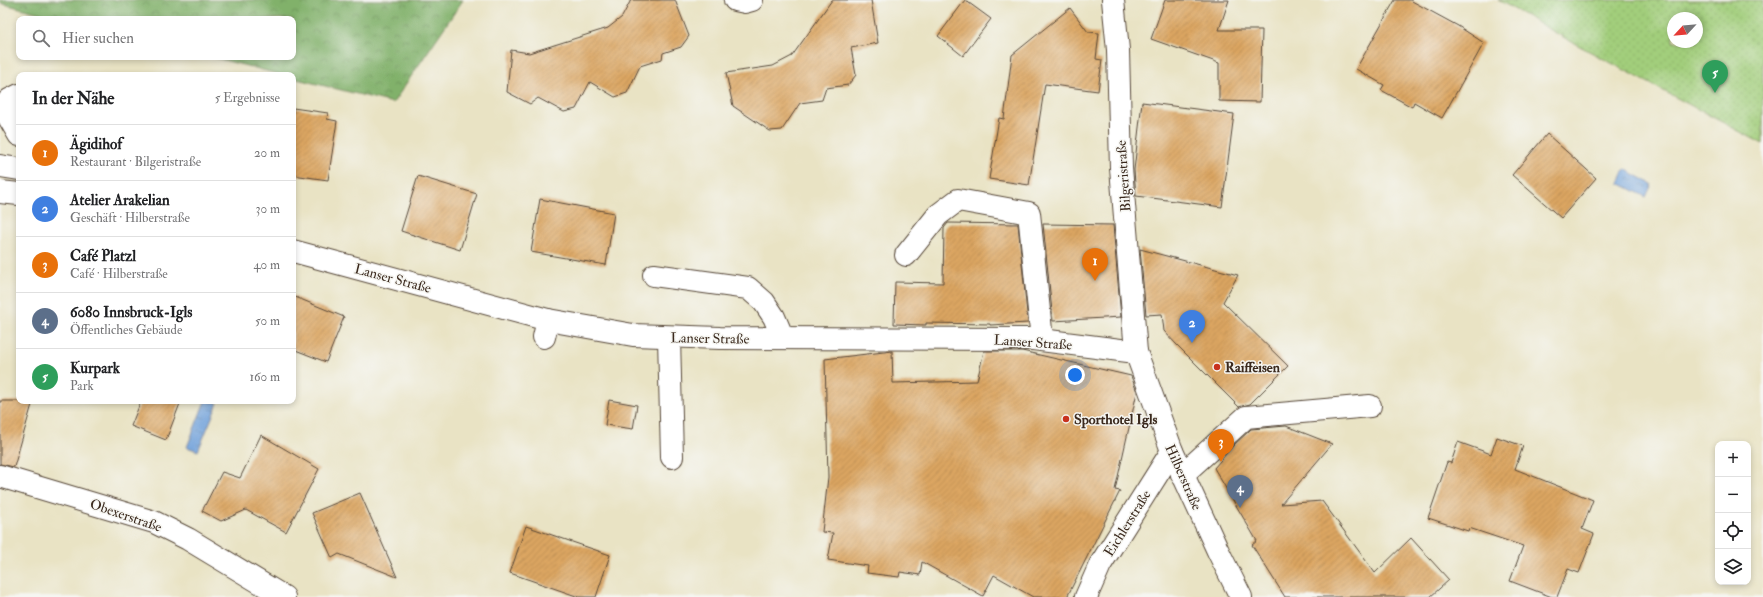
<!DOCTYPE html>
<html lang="de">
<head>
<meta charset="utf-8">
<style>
	:root { --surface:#fff; --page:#f6f6f6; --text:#202124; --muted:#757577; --line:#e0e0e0; --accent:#0b8043 }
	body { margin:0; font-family:"IM FELL Double Pica",serif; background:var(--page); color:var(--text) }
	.controls { position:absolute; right:12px; bottom:12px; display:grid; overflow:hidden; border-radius:8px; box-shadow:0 2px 6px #0003 }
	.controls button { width:36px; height:36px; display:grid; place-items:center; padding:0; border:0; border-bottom:1px solid var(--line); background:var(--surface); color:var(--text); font:20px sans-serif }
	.compass { position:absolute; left:1667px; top:12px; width:36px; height:36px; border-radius:50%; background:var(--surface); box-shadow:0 2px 6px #0003; rotate:244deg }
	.you { position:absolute; left:1075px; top:375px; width:14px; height:14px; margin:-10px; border:3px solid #fff; border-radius:50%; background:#1a73e8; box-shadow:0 0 0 6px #1a73e833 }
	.badge { display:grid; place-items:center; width:26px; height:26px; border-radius:50%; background:var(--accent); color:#fff; font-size:13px; font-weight:700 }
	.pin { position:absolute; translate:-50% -33px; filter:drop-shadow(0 1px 2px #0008) }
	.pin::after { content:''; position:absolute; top:21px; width:14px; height:12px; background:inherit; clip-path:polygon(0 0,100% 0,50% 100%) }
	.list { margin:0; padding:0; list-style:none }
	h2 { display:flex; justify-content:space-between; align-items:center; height:52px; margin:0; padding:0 16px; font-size:17px }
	h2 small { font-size:13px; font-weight:400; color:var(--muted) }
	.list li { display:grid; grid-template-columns:26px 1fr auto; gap:12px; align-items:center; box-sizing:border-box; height:56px; padding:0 16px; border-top:1px solid var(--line) }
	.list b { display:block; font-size:15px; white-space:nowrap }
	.list p { margin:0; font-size:13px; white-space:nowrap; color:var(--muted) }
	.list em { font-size:13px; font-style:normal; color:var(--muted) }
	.icon { flex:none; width:22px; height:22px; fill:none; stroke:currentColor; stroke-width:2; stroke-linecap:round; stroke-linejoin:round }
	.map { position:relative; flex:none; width:1763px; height:597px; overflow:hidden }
	.search { position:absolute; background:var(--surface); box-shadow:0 2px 6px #0003; left:16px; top:16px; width:280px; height:44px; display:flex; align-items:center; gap:10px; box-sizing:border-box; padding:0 14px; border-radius:8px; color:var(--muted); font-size:15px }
	.panel { position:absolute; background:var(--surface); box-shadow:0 2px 6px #0003; left:16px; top:72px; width:280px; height:332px; border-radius:8px }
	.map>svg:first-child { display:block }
	.forest { fill:url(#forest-crowns); stroke:#5e6e44 }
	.park { fill:url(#park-dots); stroke:#6e7c4c; fill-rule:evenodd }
	.water { fill:url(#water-ripples); stroke:#56657c }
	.building { fill:url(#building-hatch) }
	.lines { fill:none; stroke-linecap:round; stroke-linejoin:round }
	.minor-casing { stroke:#554637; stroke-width:24 }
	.major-casing { stroke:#554637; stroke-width:24 }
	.minor { stroke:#fff; stroke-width:22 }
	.major { stroke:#fff; stroke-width:22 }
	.poi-dot { fill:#c8321e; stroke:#f6f6f2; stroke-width:1.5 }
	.labels { text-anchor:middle; stroke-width:3; stroke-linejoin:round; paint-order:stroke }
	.street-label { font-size:14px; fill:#3b2a1e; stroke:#f6f6f2 }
	.poi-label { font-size:14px; font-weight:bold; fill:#3b2a1e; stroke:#f6f6f2; text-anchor:start }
</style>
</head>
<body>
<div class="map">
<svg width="1763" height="597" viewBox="0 0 1763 597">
	<defs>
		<pattern id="forest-crowns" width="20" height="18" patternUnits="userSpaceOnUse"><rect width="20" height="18" fill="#81b16b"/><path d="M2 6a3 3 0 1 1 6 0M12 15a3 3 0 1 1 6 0" fill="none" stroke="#6b9057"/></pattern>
		<pattern id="park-dots" width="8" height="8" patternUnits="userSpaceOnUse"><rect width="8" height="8" fill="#a2ce7b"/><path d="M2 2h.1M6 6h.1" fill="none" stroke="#8cb16a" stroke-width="1.8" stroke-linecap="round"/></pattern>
		<pattern id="water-ripples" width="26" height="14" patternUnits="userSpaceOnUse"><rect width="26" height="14" fill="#70a0da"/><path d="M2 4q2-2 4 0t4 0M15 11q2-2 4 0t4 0" fill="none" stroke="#5d83b0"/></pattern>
		<pattern id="building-hatch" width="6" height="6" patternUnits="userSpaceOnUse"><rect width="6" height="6" fill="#dca662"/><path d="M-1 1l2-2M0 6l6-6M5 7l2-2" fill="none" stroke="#b48750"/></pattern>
	</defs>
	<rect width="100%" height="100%" fill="#f6f6f2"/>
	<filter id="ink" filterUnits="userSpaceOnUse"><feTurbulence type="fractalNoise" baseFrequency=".025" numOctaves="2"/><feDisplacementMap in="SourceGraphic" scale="8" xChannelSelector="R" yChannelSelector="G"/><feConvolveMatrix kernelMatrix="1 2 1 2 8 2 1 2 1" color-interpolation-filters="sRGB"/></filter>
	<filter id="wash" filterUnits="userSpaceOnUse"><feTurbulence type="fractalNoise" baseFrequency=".012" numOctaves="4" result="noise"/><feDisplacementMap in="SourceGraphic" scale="16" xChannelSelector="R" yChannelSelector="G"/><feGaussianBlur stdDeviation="0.9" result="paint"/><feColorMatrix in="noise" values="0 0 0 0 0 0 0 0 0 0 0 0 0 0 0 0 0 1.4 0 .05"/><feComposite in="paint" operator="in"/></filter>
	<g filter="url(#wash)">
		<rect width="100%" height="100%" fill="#e9e3c4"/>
		<path class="forest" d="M 0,0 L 463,0 L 393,103 L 293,78 L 293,75 L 282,75 L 212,57 L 293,57 L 293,19 L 63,19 L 0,3 Z"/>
		<path class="park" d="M 1498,0 L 1763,0 L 1763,144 L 1572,42 ZM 1673,18 L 1697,18 L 1697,42 L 1673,42 Z"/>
		<path class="water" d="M 1625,169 L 1652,184 L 1646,197 L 1619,183 Z
			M 205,401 L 218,403 L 198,451 L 187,447 Z"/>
		<g id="blocks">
			<path class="building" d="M 631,0 L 675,0 L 689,36 L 681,47 L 663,53 L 662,59 L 640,66 L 627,93 L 615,97 L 590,82 L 576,109 L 564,112 L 538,98 L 530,104 L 507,92 L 511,50 L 529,53 L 608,28 L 622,17 Z
				M 832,0 L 871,0 L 878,43 L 851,48 L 856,75 L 848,85 L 826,88 L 822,100 L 800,103 L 782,130 L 770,131 L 733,106 L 726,73 L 773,66 L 792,56 Z
				M 965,0 L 991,19 L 963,56 L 938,36 Z
				M 1165,0 L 1229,0 L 1219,30 L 1262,30 L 1260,102 L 1219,101 L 1219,63 L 1151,39 Z
				M 1395,0 L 1410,0 L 1458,26 L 1484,43 L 1442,118 L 1414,102 L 1412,107 L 1381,90 L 1384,85 L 1356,69 Z
				M 1070,8 L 1088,32 L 1099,33 L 1096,59 L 1102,60 L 1098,91 L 1045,84 L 1029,185 L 989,179 L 999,118 L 1004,119 L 1012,55 Z
				M 1142,102 L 1234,114 L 1222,207 L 1136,196 L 1134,170 Z
				M 293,108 L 328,113 L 327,119 L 337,121 L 328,180 L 293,175 Z
				M 1547,134 L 1596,178 L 1561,218 L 1512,175 Z
				M 418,176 L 477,194 L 460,250 L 401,231 Z
				M 540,199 L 614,213 L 606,265 L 531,252 Z
				M 948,223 L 1018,224 L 1028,323 L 990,325 L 990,324 L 926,323 L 926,325 L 894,324 L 895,282 L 943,283 L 944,228 Z
				M 1043,224 L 1113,225 L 1121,317 L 1053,321 Z
				M 1140,249 L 1238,275 L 1223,302 L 1288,366 L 1250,404 L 1239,407 L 1176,344 L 1164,331 L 1162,314 L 1146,315 Z
				M 293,296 L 344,317 L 326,362 L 293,349 Z
				M 892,351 L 893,383 L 977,381 L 984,351 L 1022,351 L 1131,376 L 1137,392 L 1115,490 L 1120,491 L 1067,597 L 1033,597 L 994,575 L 983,596 L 922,562 L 920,575 L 900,572 L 899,577 L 867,573 L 868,566 L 828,560 L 833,533 L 822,532 L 828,477 L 825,359 Z
				M 609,400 L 637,405 L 633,429 L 605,425 Z
				M 0,401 L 33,401 L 14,467 L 0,464 Z
				M 141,401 L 181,401 L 166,440 L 131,426 Z
				M 1286,426 L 1332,444 L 1281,504 L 1322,501 L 1375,573 L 1411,538 L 1449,580 L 1430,597 L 1285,597 L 1252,545 L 1257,541 L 1214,468 L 1234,445 L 1251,429 Z
				M 261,435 L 319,469 L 286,532 L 246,510 L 221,521 L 202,511 L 222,472 L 240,478 Z
				M 1497,437 L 1523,446 L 1515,469 L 1593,500 L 1582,529 L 1594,534 L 1579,573 L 1568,569 L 1557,597 L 1552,597 L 1510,581 L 1523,546 L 1469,528 L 1468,531 L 1428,518 L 1447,462 L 1451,463 L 1458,442 L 1491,454 Z
				M 360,493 L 397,577 L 339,554 L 332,558 L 312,513 Z
				M 526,526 L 610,555 L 596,597 L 579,597 L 510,573 Z"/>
		</g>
	</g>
	<g filter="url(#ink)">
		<use href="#blocks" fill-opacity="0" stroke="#554637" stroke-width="1"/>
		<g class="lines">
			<g class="minor-casing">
				<path id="minor" d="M 735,0 L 745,2 L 752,0
					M 1113,0 L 1118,50 L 1121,168 L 1136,352
					M 19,95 L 9,100 L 4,109 L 19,135
					M 0,166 L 19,169
					M 906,255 L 938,215 L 958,200 L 1029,213 L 1042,340
					M 654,275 L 748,288 L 764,302 L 774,317 L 783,338
					M 544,337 L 548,320
					M 669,337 L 672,457
					M 1182,475 L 1246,417 L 1370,406
					M 0,476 L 154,522 L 188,539 L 284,597
					M 1086,597 L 1100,565 L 1172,451"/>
			</g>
			<g class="major-casing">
				<path id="major" d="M 0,192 L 19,194
					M 293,251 L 548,320 L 633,335 L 720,338 L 1033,339 L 1136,352 L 1172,451 L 1218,551 L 1241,597"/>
			</g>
			<use href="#minor" class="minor"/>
			<use href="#major" class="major"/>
		</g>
	</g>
	<g class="poi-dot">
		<circle cx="1217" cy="367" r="4"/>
		<circle cx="1066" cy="419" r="4"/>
	</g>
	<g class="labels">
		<g class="street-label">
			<text transform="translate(1123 176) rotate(-94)" y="5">Bilgeristraße</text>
			<text transform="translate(393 278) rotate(15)" y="5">Lanser Straße</text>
			<text transform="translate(710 338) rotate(1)" y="5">Lanser Straße</text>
			<text transform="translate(1033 342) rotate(4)" y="5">Lanser Straße</text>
			<text transform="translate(1184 477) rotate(66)" y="5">Hilberstraße</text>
			<text transform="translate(126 515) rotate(19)" y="5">Obexerstraße</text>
			<text transform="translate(1127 523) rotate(-58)" y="5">Eichlerstraße</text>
		</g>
		<g class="poi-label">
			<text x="1225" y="372">Raiffeisen</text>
			<text x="1074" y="424">Sporthotel Igls</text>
		</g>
	</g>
</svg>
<div class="controls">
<button>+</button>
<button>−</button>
<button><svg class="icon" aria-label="locate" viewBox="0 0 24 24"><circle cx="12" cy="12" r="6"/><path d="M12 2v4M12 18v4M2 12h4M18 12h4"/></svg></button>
<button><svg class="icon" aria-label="layers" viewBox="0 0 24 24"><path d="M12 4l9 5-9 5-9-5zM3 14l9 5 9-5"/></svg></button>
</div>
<svg class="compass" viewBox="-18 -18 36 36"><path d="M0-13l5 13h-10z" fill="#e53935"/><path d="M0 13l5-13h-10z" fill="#757577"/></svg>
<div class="you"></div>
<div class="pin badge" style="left:1095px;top:281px;background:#e8710a">1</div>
<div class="pin badge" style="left:1192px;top:343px;background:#3f7fe0">2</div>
<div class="pin badge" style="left:1221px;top:462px;background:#e8710a">3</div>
<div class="pin badge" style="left:1240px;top:508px;background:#5c6f8a">4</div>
<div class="pin badge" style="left:1715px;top:93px;background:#2e9e5b">5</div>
<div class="search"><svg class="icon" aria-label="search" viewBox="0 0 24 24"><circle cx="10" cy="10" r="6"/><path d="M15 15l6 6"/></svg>Hier suchen</div>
<section class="panel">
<h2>In der Nähe<small>5 Ergebnisse</small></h2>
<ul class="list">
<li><span class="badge" style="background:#e8710a">1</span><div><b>Ägidihof</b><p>Restaurant · Bilgeristraße</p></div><em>20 m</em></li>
<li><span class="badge" style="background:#3f7fe0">2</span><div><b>Atelier Arakelian</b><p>Geschäft · Hilberstraße</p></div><em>30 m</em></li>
<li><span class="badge" style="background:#e8710a">3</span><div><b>Café Platzl</b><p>Café · Hilberstraße</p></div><em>40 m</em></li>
<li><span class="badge" style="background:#5c6f8a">4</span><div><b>6080 Innsbruck-Igls</b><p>Öffentliches Gebäude</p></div><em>50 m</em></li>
<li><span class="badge" style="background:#2e9e5b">5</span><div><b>Kurpark</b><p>Park</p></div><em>160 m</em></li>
</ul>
</section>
</div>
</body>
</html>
